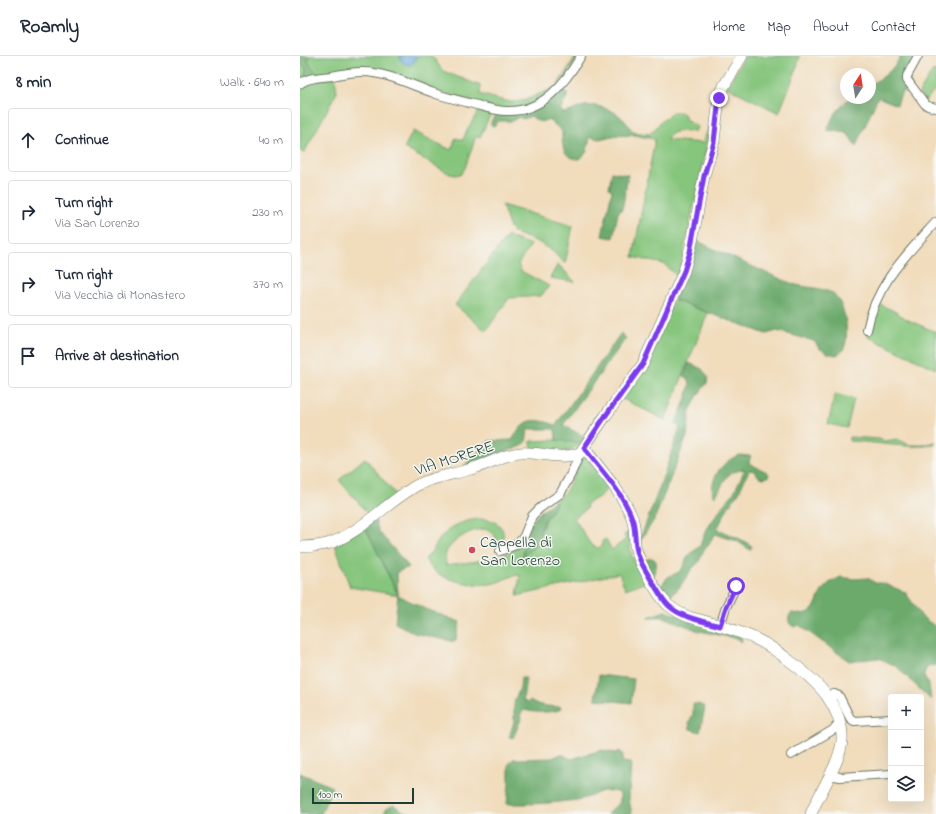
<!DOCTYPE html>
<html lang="en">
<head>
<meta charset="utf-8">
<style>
	:root { --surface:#fff; --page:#f6f6f7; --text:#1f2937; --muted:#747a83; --line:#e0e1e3 }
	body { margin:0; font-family:"Indie Flower",sans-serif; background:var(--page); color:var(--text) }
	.controls { position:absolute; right:12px; bottom:12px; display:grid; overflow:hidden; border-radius:4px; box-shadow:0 4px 16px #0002 }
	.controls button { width:36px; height:36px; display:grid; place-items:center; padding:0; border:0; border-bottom:1px solid var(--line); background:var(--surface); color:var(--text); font:20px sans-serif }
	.compass { position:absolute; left:540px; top:12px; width:36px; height:36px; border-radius:50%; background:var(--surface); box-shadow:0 4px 16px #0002; rotate:12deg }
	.scale { position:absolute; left:12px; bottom:10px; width:102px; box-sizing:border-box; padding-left:4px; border:2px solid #1f3d34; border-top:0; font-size:11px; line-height:14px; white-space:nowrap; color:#1f3d34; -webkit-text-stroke:3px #f6f6f2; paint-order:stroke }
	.stop { position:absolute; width:12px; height:12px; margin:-9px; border:3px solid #7c3aed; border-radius:50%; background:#fff }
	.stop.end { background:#7c3aed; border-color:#fff; box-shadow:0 1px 4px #0008 }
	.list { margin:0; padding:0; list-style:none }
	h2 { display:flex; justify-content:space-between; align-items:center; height:52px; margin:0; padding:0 16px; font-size:17px }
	h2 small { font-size:13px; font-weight:400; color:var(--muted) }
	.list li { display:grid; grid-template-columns:26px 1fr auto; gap:12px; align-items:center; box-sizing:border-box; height:64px; margin:0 8px 8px; padding:0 8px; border:1px solid var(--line); border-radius:4px }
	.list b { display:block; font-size:15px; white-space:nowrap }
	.list p { margin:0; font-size:13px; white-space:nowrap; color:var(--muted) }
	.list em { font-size:13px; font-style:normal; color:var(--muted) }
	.icon { flex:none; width:22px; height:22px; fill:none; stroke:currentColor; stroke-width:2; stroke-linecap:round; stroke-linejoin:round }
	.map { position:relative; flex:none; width:636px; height:758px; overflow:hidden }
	header { display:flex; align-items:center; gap:24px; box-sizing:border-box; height:56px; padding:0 20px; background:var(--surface); border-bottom:1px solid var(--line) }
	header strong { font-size:19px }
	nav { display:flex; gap:22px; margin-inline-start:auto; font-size:14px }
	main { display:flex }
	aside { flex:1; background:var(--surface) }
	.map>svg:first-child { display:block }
	.green { fill:#85c57c; stroke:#528158 }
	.forest { fill:#6caa6c; stroke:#467450 }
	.water { fill:#69aadd; stroke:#447488 }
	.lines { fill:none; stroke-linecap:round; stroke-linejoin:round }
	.street-casing { stroke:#687563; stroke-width:10 }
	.secondary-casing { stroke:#687563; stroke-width:12 }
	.street { stroke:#fff; stroke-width:8 }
	.secondary { stroke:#fff; stroke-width:11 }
	.route { stroke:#7c3aed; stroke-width:5 }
	.poi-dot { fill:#d1495b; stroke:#f6f6f2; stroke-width:1.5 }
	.labels { text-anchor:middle; stroke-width:3; stroke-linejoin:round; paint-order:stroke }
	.street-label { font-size:16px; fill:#1f3d34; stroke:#f6f6f2 }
	.poi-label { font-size:16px; fill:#1f3d34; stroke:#f6f6f2; text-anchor:start }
</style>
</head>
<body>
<header>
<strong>Roamly</strong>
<nav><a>Home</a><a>Map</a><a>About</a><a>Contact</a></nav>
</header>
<main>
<aside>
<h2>8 min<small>Walk · 640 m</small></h2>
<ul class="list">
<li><svg class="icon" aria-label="ahead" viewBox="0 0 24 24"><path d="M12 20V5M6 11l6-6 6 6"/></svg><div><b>Continue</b></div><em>40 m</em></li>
<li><svg class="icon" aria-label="right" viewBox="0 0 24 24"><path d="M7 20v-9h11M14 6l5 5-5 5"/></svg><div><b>Turn right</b><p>Via San Lorenzo</p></div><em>230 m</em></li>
<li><svg class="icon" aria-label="right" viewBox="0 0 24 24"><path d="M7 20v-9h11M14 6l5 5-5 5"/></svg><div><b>Turn right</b><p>Via Vecchia di Monastero</p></div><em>370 m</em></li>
<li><svg class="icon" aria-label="arrive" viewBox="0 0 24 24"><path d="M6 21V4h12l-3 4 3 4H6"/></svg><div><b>Arrive at destination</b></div></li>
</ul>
</aside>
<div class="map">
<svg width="636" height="758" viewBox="0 0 636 758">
	<rect width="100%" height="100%" fill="#f6f6f2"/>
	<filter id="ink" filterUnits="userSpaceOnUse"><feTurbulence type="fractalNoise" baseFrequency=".025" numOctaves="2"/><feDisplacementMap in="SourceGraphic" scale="8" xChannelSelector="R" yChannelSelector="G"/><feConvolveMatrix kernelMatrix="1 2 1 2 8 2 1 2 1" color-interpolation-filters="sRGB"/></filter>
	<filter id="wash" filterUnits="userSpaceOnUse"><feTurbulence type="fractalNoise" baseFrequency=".012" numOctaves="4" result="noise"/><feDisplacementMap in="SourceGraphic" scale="16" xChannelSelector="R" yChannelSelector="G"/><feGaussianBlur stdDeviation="0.9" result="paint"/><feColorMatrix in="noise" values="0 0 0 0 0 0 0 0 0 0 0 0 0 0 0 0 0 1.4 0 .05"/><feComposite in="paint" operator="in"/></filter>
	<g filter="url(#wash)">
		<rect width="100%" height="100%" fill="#f1dcbb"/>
		<path class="green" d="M 9,0 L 132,0 L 143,15 L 181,30 L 180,38 L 197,43 L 212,46 L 223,45 L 256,31 L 276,0 L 279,0 C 263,26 241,55 207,53 C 197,53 187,50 177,47 C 164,43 150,40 136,35 C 116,29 97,18 76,14 C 57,11 37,17 19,20 L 8,6 Z
			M 445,0 L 500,0 L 495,17 L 479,57 L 427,31 Z
			M 0,7 L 6,12 L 5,22 L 0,25 Z
			M 633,14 L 636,15 L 636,33 L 625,45 L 619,37 Z
			M 35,21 L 37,36 L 4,97 L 0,95 L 0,33 L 5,27 Z
			M 180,52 L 192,55 L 180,81 L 176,80 L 165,112 L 161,118 L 155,119 L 150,118 L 104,92 L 113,75 L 151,94 L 156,82 L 163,84 L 166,76 Z
			M 374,56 L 380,56 L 384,58 L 386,64 L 397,71 L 395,76 C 385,75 372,72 367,84 L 403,87 L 409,70 L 412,67 L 378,221 L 364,208 L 333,201 L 355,83 L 348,82 C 349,77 351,77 354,74 C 361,66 364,61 374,56 Z
			M 202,149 L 273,170 L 265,208 L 252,195 L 238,186 L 214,177 L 209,170 Z
			M 208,179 L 212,182 L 231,189 L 218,208 L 221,215 L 249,230 L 241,240 L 209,242 L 186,275 L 155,249 Z
			M 258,208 L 275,226 L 250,222 Z
			M 374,244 L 408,257 L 365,364 L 321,342 Z
			M 577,247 L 594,255 L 608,264 L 636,276 L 636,313 L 568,281 L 570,267 Z
			M 535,338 L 554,343 L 547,372 L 528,368 Z
			M 549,381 L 579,383 L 585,385 L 597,383 L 610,389 L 623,389 L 636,386 L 634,389 C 604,393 579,386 549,385 Z
			M 255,384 L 281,387 C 269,400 250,395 233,393 L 231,388 L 231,385 Z
			M 283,401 L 286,401 L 308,431 C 304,439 294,444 286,448 L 287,452 L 274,462 L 291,489 L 298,492 L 302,490 L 302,485 L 306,483 L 312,494 L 326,483 L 324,479 L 330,475 C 329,501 333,506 347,526 L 325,533 L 319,517 L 217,540 L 220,519 C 209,519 202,526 191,528 C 175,530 151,526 137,517 C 132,513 129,509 125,503 C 134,495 137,484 146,476 C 157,465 192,455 202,473 C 204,476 203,483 204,488 L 198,488 C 196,483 195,478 190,475 C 178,468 151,484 146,497 C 145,500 146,505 146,509 C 173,505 204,505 224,486 L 224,500 L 239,481 L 245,464 L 250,458 L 256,444 L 266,435 Z
			M 65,402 L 96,439 L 69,459 L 39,424 Z
			M 65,471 L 98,539 L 50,531 L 35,489 Z"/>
		<path class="forest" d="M 0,0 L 9,0 L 8,6 L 19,20 L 5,22 L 6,12 L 0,7 Z
			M 601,0 L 615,0 L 607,15 L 614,39 L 602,35 L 597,49 L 578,41 L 556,90 L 547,77 L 527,74 L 534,59 L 549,42 L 570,42 L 570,28 C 584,22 593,14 601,0 Z
			M 262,32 L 268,39 L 260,54 L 264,57 C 272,56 277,51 285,50 C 296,48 312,53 321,61 C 326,65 329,70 333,76 L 349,78 L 348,82 L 335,79 L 313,80 L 299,83 L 290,81 L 287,96 L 279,103 C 262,102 262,89 262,75 L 248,63 C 240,68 237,65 231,60 L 223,63 L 219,61 L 212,65 L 199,65 L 194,70 L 191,69 L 191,66 L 196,56 L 213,57 Z
			M 312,116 L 328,119 L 323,149 L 321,154 L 318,157 L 313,182 L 302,180 L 312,135 L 309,132 Z
			M 395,184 C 428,199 460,215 493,228 C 505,232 518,231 530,236 C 545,242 551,281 543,294 C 541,297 539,298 536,299 L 527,297 L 519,292 L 514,285 L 477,275 L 466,278 L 374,244 Z
			M 321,277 L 326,282 L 263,369 L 285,381 L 281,387 L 256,384 L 255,373 L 228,373 C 226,385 228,390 215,392 L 163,411 L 189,385 L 212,384 C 226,362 231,361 256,369 Z
			M 389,307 L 402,313 L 408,321 L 407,327 L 398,339 L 390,355 L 387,380 L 358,454 L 354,464 L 338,488 L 358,436 L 380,371 L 375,368 C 378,361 393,330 389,324 C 388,322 386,321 384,320 Z
			M 439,399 L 451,400 L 449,405 L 450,408 L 467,416 L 469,418 L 468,421 L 465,422 L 459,421 L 455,415 L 449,414 L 439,436 L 429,450 L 417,473 L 440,483 L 452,490 L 450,494 L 437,485 L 414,478 L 409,489 L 404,493 L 399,506 L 391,514 L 379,532 L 368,542 L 360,531 L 368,521 L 379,516 L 383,511 L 388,500 L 400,490 L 405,476 L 424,448 L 433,438 L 445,413 C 421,418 428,423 416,439 L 413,440 C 409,422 423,405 439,399 Z
			M 256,444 L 255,450 L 244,464 L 235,490 L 223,500 C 224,486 227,468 238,458 C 243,453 250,449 256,444 Z
			M 75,464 L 79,476 L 109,511 L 97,516 L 98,538 L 65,471 Z
			M 350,502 C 360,502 356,514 353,520 L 344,505 Z
			M 541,521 L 554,523 L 568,522 L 575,527 L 582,527 L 605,536 L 622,561 L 636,571 L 636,610 L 633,609 L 628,610 L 624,617 L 624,621 L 629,628 L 631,644 L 596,610 L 579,602 L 549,605 L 499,569 L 494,571 L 490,568 C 488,564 488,559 492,557 C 521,561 512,546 525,531 C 529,526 535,524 541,521 Z
			M 98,539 L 123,552 L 160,566 L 155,586 L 114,577 L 95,567 Z
			M 365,555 L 441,580 L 442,586 L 430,581 L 399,575 L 364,561 L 348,561 Z
			M 299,619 L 334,623 L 331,647 L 295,643 Z
			M 221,622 L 226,622 L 223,644 L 227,647 L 230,644 C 240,651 249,650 261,651 L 260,654 C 247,657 236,657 224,654 L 220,659 L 221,663 L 213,682 L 209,681 L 214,666 L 214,649 L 215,643 L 220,632 Z
			M 393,648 L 398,648 L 405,651 L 400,676 L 390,673 L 389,666 L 393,658 Z
			M 302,694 L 315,697 L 320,695 L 323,699 L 322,706 L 331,707 L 329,743 L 332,758 L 307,758 L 320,746 L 320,737 C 300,731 300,738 282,743 C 277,744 272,745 267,745 C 247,748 227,748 207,748 L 209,727 L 209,708 L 213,703 L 252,702 L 261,698 L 271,703 Z
			M 0,717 L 32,731 L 21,758 L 0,758 Z
			M 94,749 L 101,754 L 112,758 L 84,758 L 86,753 Z"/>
		<path class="water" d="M 99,0 L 117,0 L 113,7 L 111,9 L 103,7 Z"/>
	</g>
	<g filter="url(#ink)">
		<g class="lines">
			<g class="street-casing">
				<path id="street" d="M 618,0 L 607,20 L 607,24 L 625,48 L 628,50 L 636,52
					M 0,28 C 7,21 22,21 32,20 C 45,17 60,14 74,17 C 94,20 112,29 131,36 C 143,41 156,43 169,47 C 182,50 194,55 207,55 C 243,56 265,27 281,0
					M 567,274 C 575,229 607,198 636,166
					M 200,495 L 218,488 L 224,480 L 232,460 L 240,452 L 260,438 L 271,418 L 280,397
					M 420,570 L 426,551 L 436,530
					M 526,640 L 534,638 L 539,640 L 550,662 L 554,665 L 591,663
					M 491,699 L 533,674 L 540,666
					M 530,719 L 540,721 L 591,718"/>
			</g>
			<g class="secondary-casing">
				<path id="secondary" d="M 284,392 C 300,413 319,433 330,457 C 336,468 334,478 335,490 C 338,505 357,538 368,549 C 374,554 381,558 389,561 C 411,567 435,573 456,583 C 477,593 513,621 527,640 C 536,653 543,670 542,685 C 540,707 519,737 511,758
					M 0,491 C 9,491 18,490 27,488 C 58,479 84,449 111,433 C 116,429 122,427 127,425 C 143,419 161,417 177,411 C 191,407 205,398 220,397 C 242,395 257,405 280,397 L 306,359 L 343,308 L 384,215 L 392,186 L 404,120 L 414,85 L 419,42 L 424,30 L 442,0"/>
			</g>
			<use href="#street" class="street"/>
			<use href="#secondary" class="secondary"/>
		</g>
	</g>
	<g class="lines" filter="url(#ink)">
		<path class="route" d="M 419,42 L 414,86 L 404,120 L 390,196 L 384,215 L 343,308 L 306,359 L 284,392 C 300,413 323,437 332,462 C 336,473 334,484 337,495 C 339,505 345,513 350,522 C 356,531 361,542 369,550 C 382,562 403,565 420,570 L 426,551 L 436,530"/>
	</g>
	<circle class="poi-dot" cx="172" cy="494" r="4"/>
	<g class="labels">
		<g class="street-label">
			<text transform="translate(154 401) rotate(-18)" y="6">VIA MORERE</text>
		</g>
		<g class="poi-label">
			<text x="180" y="491">Cappella di<tspan x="180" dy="18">San Lorenzo</tspan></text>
		</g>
	</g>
</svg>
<div class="controls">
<button>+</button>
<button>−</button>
<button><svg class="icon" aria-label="layers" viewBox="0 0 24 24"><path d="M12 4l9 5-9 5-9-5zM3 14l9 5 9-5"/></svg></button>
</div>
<svg class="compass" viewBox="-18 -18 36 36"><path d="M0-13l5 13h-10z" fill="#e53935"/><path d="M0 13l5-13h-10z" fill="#747a83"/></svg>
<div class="scale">100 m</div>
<div class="stop" style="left:436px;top:530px"></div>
<div class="stop end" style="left:419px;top:42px"></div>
</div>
</main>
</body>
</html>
